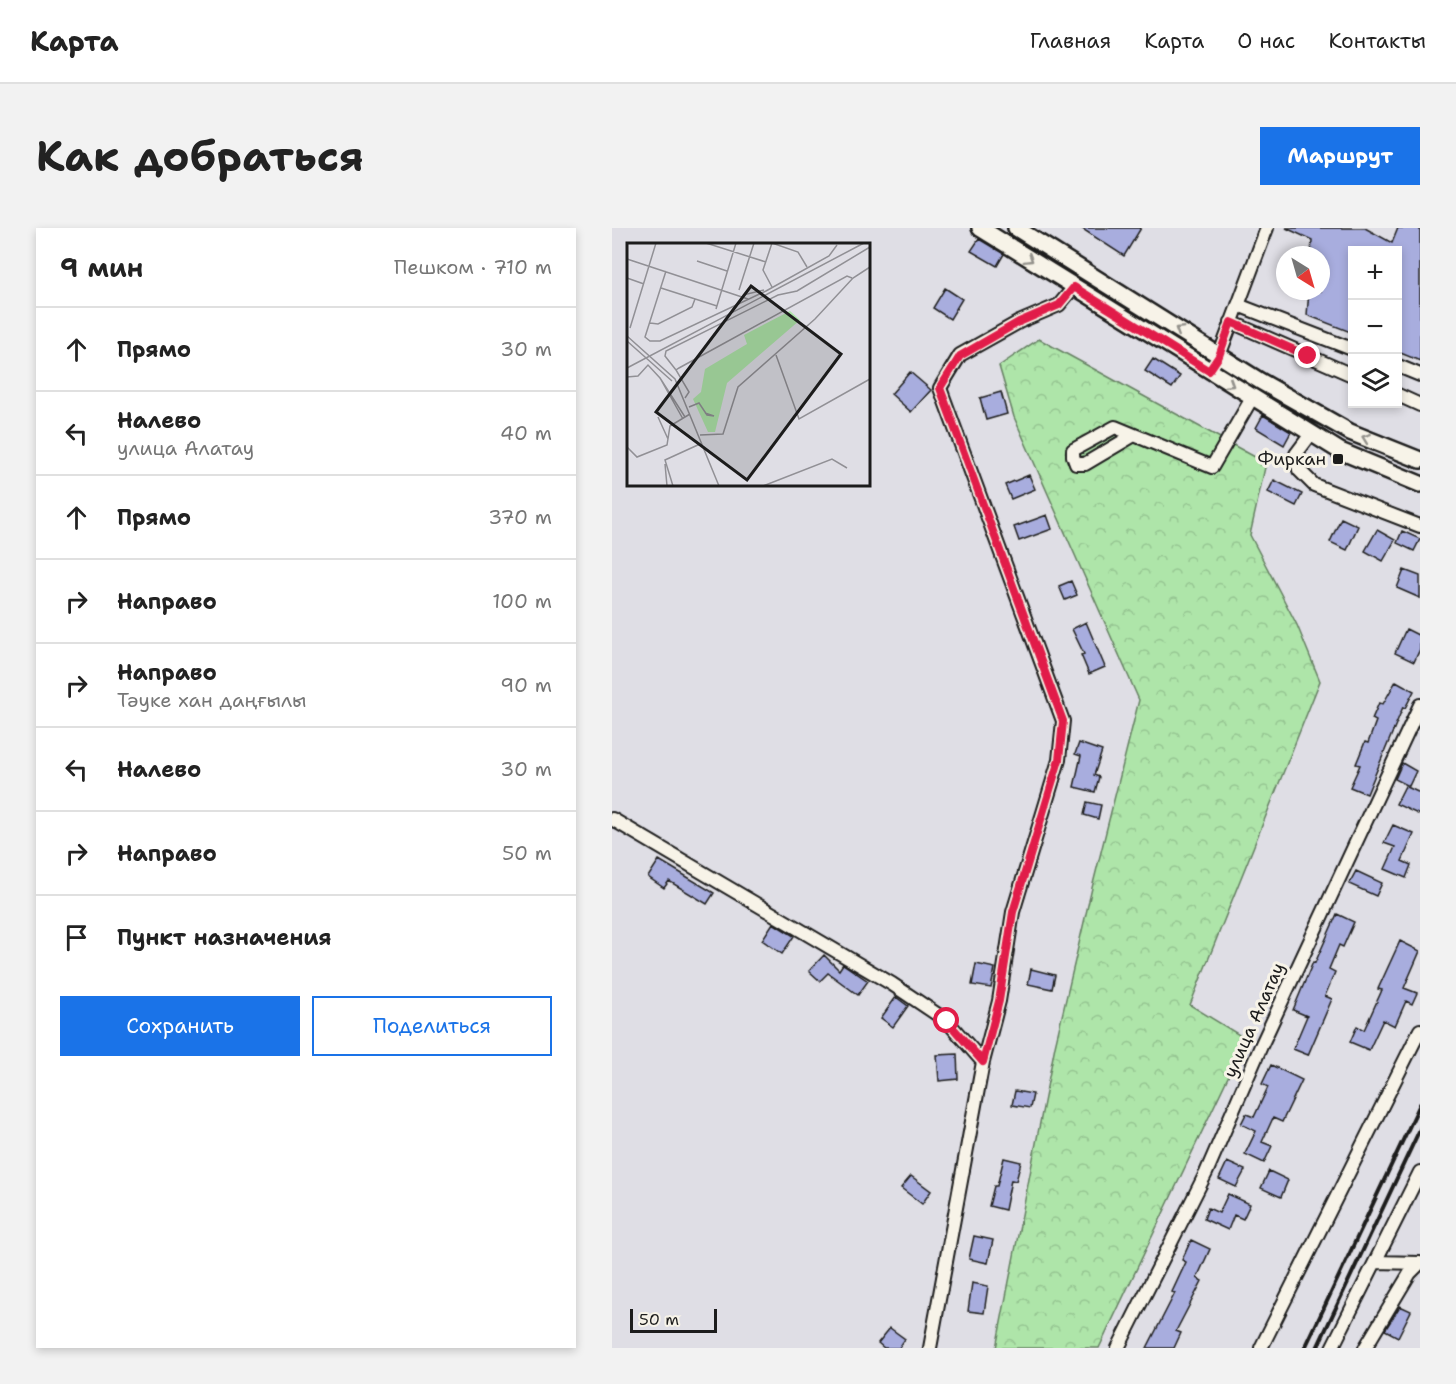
<!DOCTYPE html>
<html lang="ru">
<head>
<meta charset="utf-8">
<style>
	:root { --surface:#fff; --page:#f2f2f2; --text:#222; --muted:#767676; --line:#e0e0e0; --accent:#1a73e8 }
	body { margin:0; font-family:"Shantell Sans",sans-serif; background:var(--page); color:var(--text) }
	.controls { position:absolute; right:18px; top:18px; display:grid; overflow:hidden; border-radius:0px; box-shadow:0 3px 9px #0003 }
	.controls button { width:54px; height:54px; display:grid; place-items:center; padding:0; border:0; border-bottom:2px solid var(--line); background:var(--surface); color:var(--text); font:30px sans-serif }
	.compass { position:absolute; left:664px; top:18px; width:54px; height:54px; border-radius:50%; background:var(--surface); box-shadow:0 3px 9px #0003; rotate:143deg }
	.scale { position:absolute; left:18px; bottom:15px; width:87px; box-sizing:border-box; padding-left:6px; border:3px solid #1c1c1c; border-top:0; font-size:16px; line-height:21px; white-space:nowrap; color:#1c1c1c; -webkit-text-stroke:4px #f7f3e8; paint-order:stroke }
	.stop { position:absolute; width:18px; height:18px; margin:-14px; border:4px solid #e11d48; border-radius:50%; background:#fff }
	.stop.end { background:#e11d48; border-color:#fff; box-shadow:0 2px 6px #0008 }
	.list { margin:0; padding:0; list-style:none }
	h2 { display:flex; justify-content:space-between; align-items:center; height:78px; margin:0; padding:0 24px; font-size:26px }
	h2 small { font-size:20px; font-weight:400; color:var(--muted) }
	.list li { display:grid; grid-template-columns:39px 1fr auto; gap:18px; align-items:center; box-sizing:border-box; height:84px; padding:0 24px; border-top:2px solid var(--line) }
	.list b { display:block; font-size:22px; white-space:nowrap }
	.list p { margin:0; font-size:20px; white-space:nowrap; color:var(--muted) }
	.list em { font-size:20px; font-style:normal; color:var(--muted) }
	.actions { display:flex; gap:12px; padding:18px 24px }
	.actions a { flex:1; padding:14px 0; border:2px solid var(--accent); border-radius:0px; text-align:center; font-size:21px; color:var(--accent) }
	.actions .main { background:var(--accent); color:#fff }
	.icon { flex:none; width:33px; height:33px; fill:none; stroke:currentColor; stroke-width:2; stroke-linecap:round; stroke-linejoin:round }
	.map { position:relative; flex:none; width:808px; height:1120px; overflow:hidden; border-radius:0px }
	header { display:flex; align-items:center; gap:36px; box-sizing:border-box; height:84px; padding:0 30px; background:var(--surface); border-bottom:2px solid var(--line) }
	header strong { font-size:28px }
	nav { display:flex; gap:33px; margin-inline-start:auto; font-size:21px }
	.intro { display:flex; align-items:center; justify-content:space-between; box-sizing:border-box; height:144px; padding:0 36px }
	h1 { margin:0; font-size:42px }
	.button { padding:15px 27px; border-radius:0px; background:var(--accent); color:#fff; font-size:21px; font-weight:700 }
	main { display:flex; gap:36px; padding:0 36px }
	aside { flex:1; background:var(--surface); border-radius:0px; box-shadow:0 3px 9px #0003 }
	.map>svg:first-child { display:block }
	.park { fill:url(#park-crowns); stroke:#658062; stroke-width:1.5 }
	.building { fill:#a8adde; stroke:#1c1c1c; stroke-width:1.5 }
	.lines { fill:none; stroke-linecap:round; stroke-linejoin:round }
	.minor-casing { stroke:#1c1c1c; stroke-width:16 }
	.major-casing { stroke:#1c1c1c; stroke-width:20 }
	.minor { stroke:#f7f3e8; stroke-width:12 }
	.major { stroke:#f7f3e8; stroke-width:15 }
	.rail { stroke:#1c1c1c; stroke-width:4 }
	.oneway { stroke:#94928c }
	.route { stroke:#e11d48; stroke-width:8 }
	.poi-dot { fill:#1c1c1c; stroke:#f7f3e8; stroke-width:2 }
	.labels { text-anchor:middle; stroke-width:6; stroke-linejoin:round; paint-order:stroke }
	.poi-label { font-size:18px; fill:#1c1c1c; stroke:#f7f3e8; text-anchor:end }
	.street-label { font-size:18px; fill:#1c1c1c; stroke:#f7f3e8 }
	.inset-road { fill:none; stroke:#919095; stroke-width:1.5 }
	.view { fill:#1c1c1c; fill-opacity:0.15; stroke:#1c1c1c; stroke-width:3 }
	.inset-edge { fill:none; stroke:#1c1c1c; stroke-width:3 }
</style>
</head>
<body>
<header>
<strong>Карта</strong>
<nav><a>Главная</a><a>Карта</a><a>О нас</a><a>Контакты</a></nav>
</header>
<div class="intro"><h1>Как добраться</h1><a class="button">Маршрут</a></div>
<main>
<aside>
<h2>9 мин<small>Пешком · 710 m</small></h2>
<ul class="list">
<li><svg class="icon" aria-label="ahead" viewBox="0 0 24 24"><path d="M12 20V5M6 11l6-6 6 6"/></svg><div><b>Прямо</b></div><em>30 m</em></li>
<li><svg class="icon" aria-label="left" viewBox="0 0 24 24"><path d="M17 20v-9H6M10 6l-5 5 5 5"/></svg><div><b>Налево</b><p>улица Алатау</p></div><em>40 m</em></li>
<li><svg class="icon" aria-label="ahead" viewBox="0 0 24 24"><path d="M12 20V5M6 11l6-6 6 6"/></svg><div><b>Прямо</b></div><em>370 m</em></li>
<li><svg class="icon" aria-label="right" viewBox="0 0 24 24"><path d="M7 20v-9h11M14 6l5 5-5 5"/></svg><div><b>Направо</b></div><em>100 m</em></li>
<li><svg class="icon" aria-label="right" viewBox="0 0 24 24"><path d="M7 20v-9h11M14 6l5 5-5 5"/></svg><div><b>Направо</b><p>Тәуке хан даңғылы</p></div><em>90 m</em></li>
<li><svg class="icon" aria-label="left" viewBox="0 0 24 24"><path d="M17 20v-9H6M10 6l-5 5 5 5"/></svg><div><b>Налево</b></div><em>30 m</em></li>
<li><svg class="icon" aria-label="right" viewBox="0 0 24 24"><path d="M7 20v-9h11M14 6l5 5-5 5"/></svg><div><b>Направо</b></div><em>50 m</em></li>
<li><svg class="icon" aria-label="arrive" viewBox="0 0 24 24"><path d="M6 21V4h12l-3 4 3 4H6"/></svg><div><b>Пункт назначения</b></div></li>
</ul>
<div class="actions"><a class="main">Сохранить</a><a>Поделиться</a></div>
</aside>
<div class="map">
<svg width="808" height="1120" viewBox="0 0 808 1120">
	<defs>
		<pattern id="park-crowns" width="20" height="18" patternUnits="userSpaceOnUse" patternTransform="scale(1.5)"><rect width="20" height="18" fill="#aee5a9"/><path d="M2 6a3 3 0 1 1 6 0M12 15a3 3 0 1 1 6 0" fill="none" stroke="#95c491"/></pattern>
	</defs>
	<rect width="100%" height="100%" fill="#dfdee5"/>
	<filter id="ink" filterUnits="userSpaceOnUse"><feTurbulence type="fractalNoise" baseFrequency=".0167" numOctaves="2"/><feDisplacementMap in="SourceGraphic" scale="12" xChannelSelector="R" yChannelSelector="G"/><feConvolveMatrix kernelMatrix="1 2 1 2 8 2 1 2 1" color-interpolation-filters="sRGB"/></filter>
	<g filter="url(#ink)">
		<path class="park" d="M 427,111 L 654,235 L 638,307 L 685,397 L 708,453 L 578,777 L 634,811 L 487,1120 L 384,1120 L 443,818 L 480,660 L 527,472 L 402,189 L 387,138 Z"/>
		<path class="building" d="M 469,0 L 529,0 L 512,28 Z
			M 674,0 L 753,0 L 780,15 L 786,0 L 808,0 L 808,133 L 786,124 L 786,22 L 741,22 L 741,105 L 695,87 L 697,63 L 709,63 L 709,27 L 699,27 L 700,12 Z
			M 367,11 L 392,26 L 385,38 L 359,23 Z
			M 333,60 L 350,71 L 338,91 L 321,80 Z
			M 541,131 L 568,148 L 560,160 L 533,143 Z
			M 298,144 L 319,162 L 299,184 L 279,166 Z
			M 389,164 L 395,186 L 374,192 L 368,170 Z
			M 651,187 L 679,204 L 672,217 L 644,200 Z
			M 417,247 L 423,261 L 399,271 L 393,257 Z
			M 662,252 L 690,266 L 684,278 L 656,264 Z
			M 435,287 L 440,301 L 407,313 L 402,299 Z
			M 729,290 L 746,298 L 735,322 L 718,314 Z
			M 765,302 L 783,312 L 771,333 L 753,323 Z
			M 790,303 L 808,311 L 802,323 L 785,315 Z
			M 792,342 L 808,348 L 808,370 L 785,360 Z
			M 459,353 L 465,367 L 453,372 L 447,358 Z
			M 474,394 L 493,439 L 477,446 L 469,427 L 472,426 L 460,401 Z
			M 794,401 L 808,408 L 808,421 L 802,434 L 783,425 Z
			M 784,453 L 802,463 L 793,480 L 791,479 L 755,566 L 738,559 L 748,537 L 744,536 L 753,514 L 756,515 L 764,493 L 760,491 L 767,475 L 771,476 Z
			M 467,515 L 490,523 L 482,547 L 487,549 L 483,564 L 462,559 L 469,528 L 463,526 Z
			M 790,535 L 804,543 L 797,558 L 783,551 Z
			M 793,558 L 808,565 L 808,587 L 784,576 Z
			M 475,574 L 489,577 L 486,591 L 472,587 Z
			M 781,597 L 802,606 L 790,633 L 799,637 L 794,650 L 773,641 L 783,619 L 772,615 Z
			M 47,632 L 102,665 L 95,676 L 57,653 L 52,660 L 36,649 Z
			M 744,643 L 770,655 L 764,668 L 737,656 Z
			M 725,686 L 742,694 L 731,719 L 727,717 L 717,741 L 723,744 L 713,768 L 720,771 L 696,827 L 681,821 L 695,788 L 681,782 L 701,734 L 703,735 Z
			M 161,695 L 182,708 L 170,726 L 150,712 Z
			M 788,713 L 808,723 L 792,760 L 805,765 L 800,776 L 794,773 L 783,798 L 771,792 L 757,822 L 738,814 L 745,798 L 752,802 L 770,762 L 766,761 Z
			M 212,727 L 227,742 L 231,736 L 256,753 L 246,767 L 216,745 L 208,753 L 197,743 Z
			M 364,736 L 383,740 L 379,760 L 360,757 Z
			M 419,741 L 443,747 L 440,761 L 416,756 Z
			M 284,769 L 296,778 L 281,799 L 269,790 Z
			M 345,826 L 346,851 L 327,853 L 325,827 Z
			M 659,837 L 690,852 L 670,894 L 661,890 L 650,914 L 660,918 L 652,935 L 633,926 L 644,903 L 629,896 L 634,886 L 642,889 L 656,859 L 650,856 Z
			M 403,863 L 421,866 L 418,880 L 400,877 Z
			M 392,930 L 409,934 L 404,953 L 399,952 L 393,982 L 377,978 L 382,958 L 385,958 Z
			M 615,934 L 633,942 L 624,959 L 607,951 Z
			M 657,943 L 676,952 L 669,969 L 649,960 Z
			M 299,948 L 319,963 L 310,976 L 289,960 Z
			M 616,966 L 638,976 L 631,991 L 622,987 L 616,1002 L 592,991 L 596,980 L 607,985 Z
			M 362,1008 L 381,1012 L 376,1035 L 357,1031 Z
			M 579,1012 L 598,1021 L 585,1050 L 590,1053 L 564,1103 L 569,1105 L 562,1120 L 535,1120 L 563,1065 L 560,1064 L 574,1034 L 570,1032 Z
			M 360,1055 L 376,1058 L 372,1085 L 356,1083 Z
			M 788,1078 L 799,1083 L 786,1109 L 773,1102 Z
			M 278,1100 L 293,1111 L 287,1120 L 272,1120 L 266,1115 Z"/>
		<g class="lines">
			<g class="minor-casing">
				<path id="minor" d="M 626,77 L 740,121
					M 619,94 L 740,147
					M 786,138 L 808,147
					M 597,143 L 607,128 L 655,0
					M 786,167 L 808,177
					M 699,206 L 684,226 L 687,242 L 702,257 L 808,298
					M 522,207 L 473,236 L 464,236 L 461,228 L 461,222 L 503,199 L 600,239 L 640,170
					M 0,591 L 280,756 L 335,793 L 371,834
					M 763,1034 L 808,1035
					M 318,1120 L 371,834 L 387,773 L 401,684 L 447,532 L 451,493 L 328,160 L 348,127 L 407,94 L 447,77 L 462,59
					M 506,1120 L 594,945 L 649,818 L 808,477
					M 649,1120 L 808,802
					M 720,1120 L 808,944
					M 753,1120 L 798,1045 L 808,1035"/>
			</g>
			<g class="major-casing">
				<path id="major" d="M 368,0 L 728,223 L 808,256
					M 404,0 L 648,153 L 738,204 L 808,232"/>
			</g>
			<use href="#minor" class="minor"/>
			<use href="#major" class="major"/>
			<path class="rail" d="M 693,1120 L 808,876
				M 705,1120 L 808,901"/>
		</g>
		<defs><path id="oneway-chevron" d="M-2-3.5L2.5 0L-2 3.5" fill="none" stroke-width="1.6" stroke-linecap="round" stroke-linejoin="round" transform="scale(1.5)"/></defs>
		<g class="oneway">
			<use href="#oneway-chevron" transform="translate(417 31) rotate(32)"/>
			<use href="#oneway-chevron" transform="translate(567 102) rotate(-148)"/>
			<use href="#oneway-chevron" transform="translate(618 156) rotate(32)"/>
			<use href="#oneway-chevron" transform="translate(754 210) rotate(-159)"/>
		</g>
	</g>
	<g class="lines" filter="url(#ink)">
		<path class="route" d="M 335,793 L 371,834 L 387,773 L 401,684 L 447,532 L 451,493 L 328,160 L 348,128 L 407,94 L 447,77 L 462,59 L 597,143 L 607,128 L 619,94 L 696,128"/>
	</g>
	<rect class="poi-dot" x="720" y="225" width="12" height="12" rx="3"/>
	<g class="labels">
		<g class="poi-label">
			<text x="714" y="237">Фиркан</text>
		</g>
		<g class="street-label">
			<text transform="translate(642 792) rotate(-66)" y="6">улица Алатау</text>
		</g>
	</g>
	<g transform="translate(15 15)">
		<rect width="243" height="243" fill="#dfdee5"/>
		<path d="M 163,68 L 173,77 L 100,140 L 88,189 L 81,189 L 66,156 L 74,149 L 78,126 L 120,101 L 117,92 Z" fill="#aee5a9"/>
		<path class="inset-road" d="M 79,0 L 139,19M 145,0 L 136,27 L 145,44M 145,0 L 171,9 L 180,24M 0,16 L 121,56M 70,18 L 100,28M 39,28 L 18,94 L 23,98 L 33,98 L 139,48 L 202,13 L 210,2M 0,35 L 17,41M 34,45 L 90,63M 112,47 L 127,0M 116,52 L 137,47M 89,66 L 109,0M 23,80 L 31,81 L 65,64 L 68,56M 3,85 L 29,0M 0,93 L 48,136 L 92,243M 0,98 L 45,138M 149,112 L 172,176 L 243,136M 0,125 L 237,0M 49,127 L 38,113 L 39,108 L 151,52 L 170,48 L 243,4M 0,134 L 11,133 L 21,122 L 33,135 L 56,176M 33,135 L 58,174M 58,155 L 62,149 L 49,127 L 52,125 L 220,33 L 225,35M 62,164 L 72,160 L 80,172 L 87,173 L 78,170M 31,174 L 41,196M 73,192 L 96,191 L 111,144 L 188,76 L 226,35 L 243,24M 0,204 L 10,214 L 40,202 L 43,183 L 63,171M 38,221 L 40,243M 46,243 L 38,217 L 73,201M 136,243 L 205,216 L 220,225"/>
		<path class="view" d="M 124,43 L 214,111 L 120,237 L 29,169 Z"/>
		<rect width="243" height="243" class="inset-edge"/>
	</g>
</svg>
<div class="controls">
<button>+</button>
<button>−</button>
<button><svg class="icon" aria-label="layers" viewBox="0 0 24 24"><path d="M12 4l9 5-9 5-9-5zM3 14l9 5 9-5"/></svg></button>
</div>
<svg class="compass" viewBox="-18 -18 36 36"><path d="M0-13l5 13h-10z" fill="#e53935"/><path d="M0 13l5-13h-10z" fill="#767676"/></svg>
<div class="scale">50 m</div>
<div class="stop" style="left:335px;top:793px"></div>
<div class="stop end" style="left:696px;top:128px"></div>
</div>
</main>
</body>
</html>
